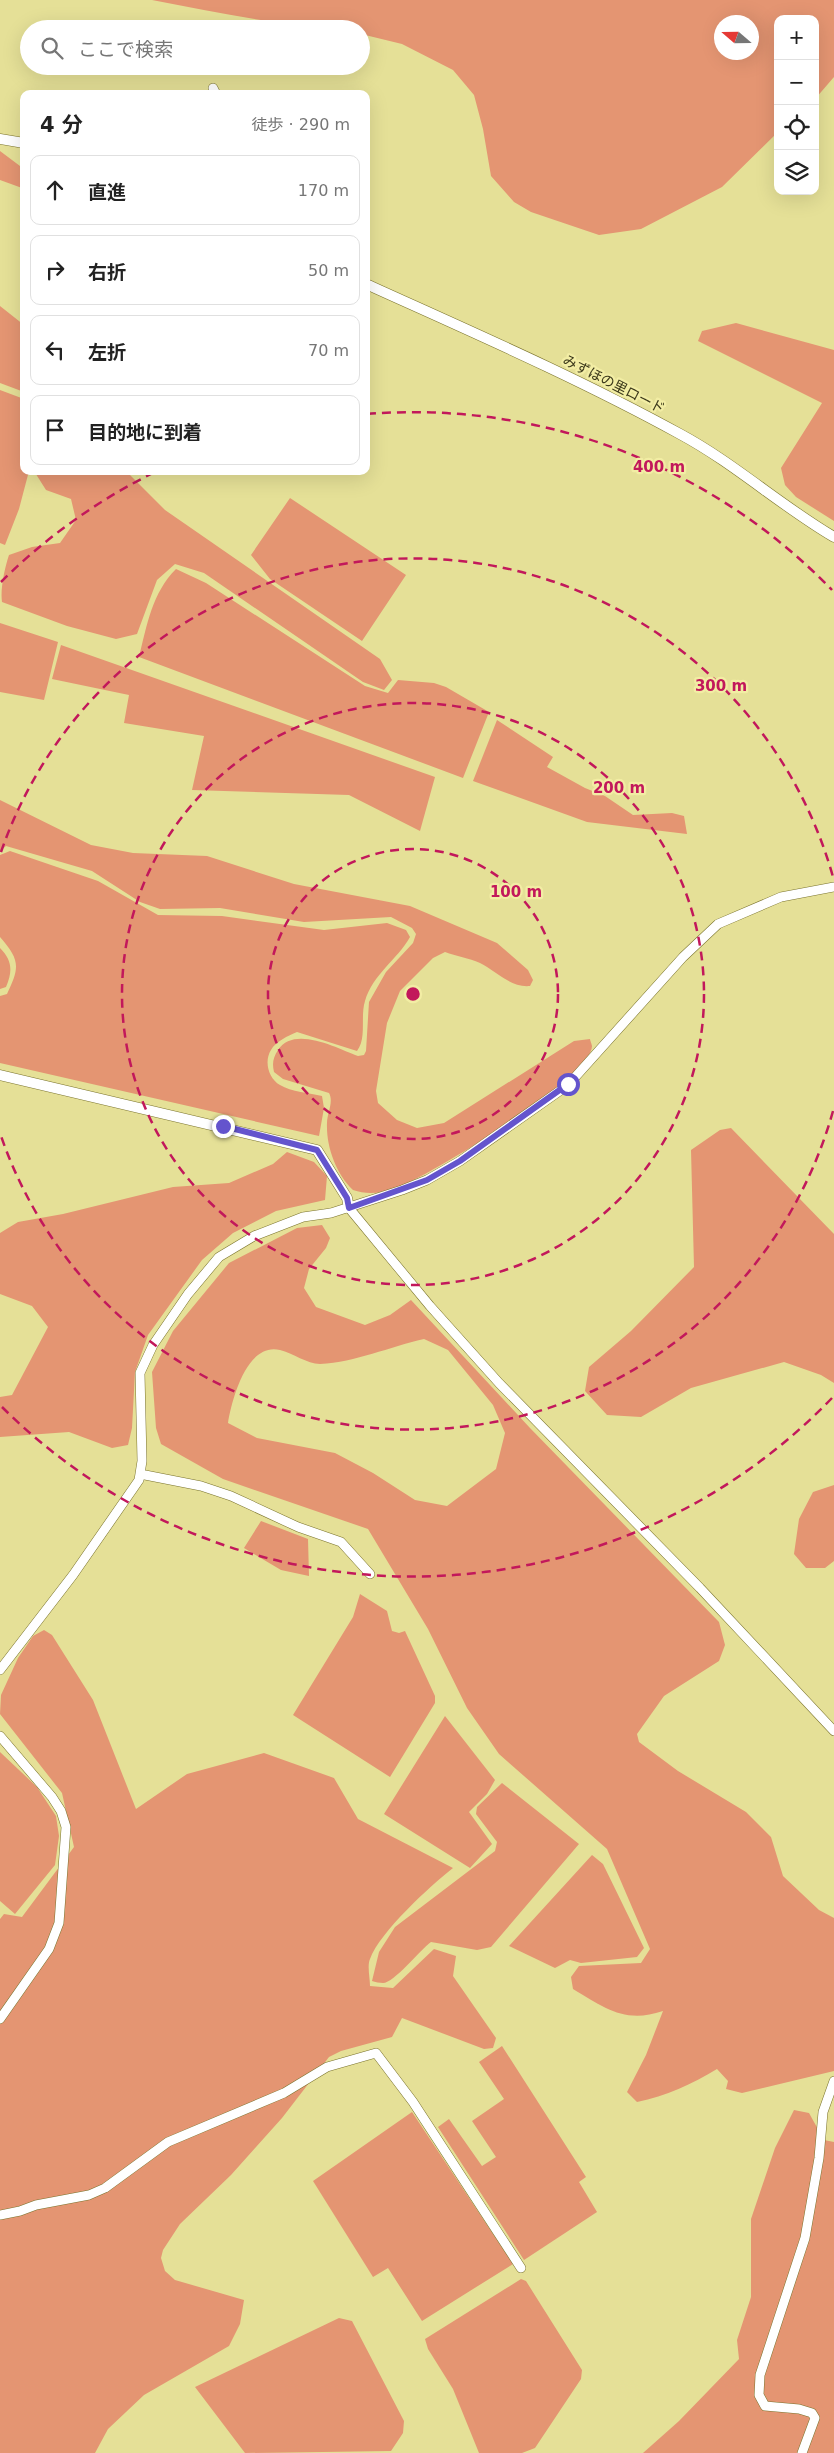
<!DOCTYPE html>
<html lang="ja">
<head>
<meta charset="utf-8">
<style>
	:root { --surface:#fff; --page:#f6f6f6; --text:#222; --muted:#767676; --line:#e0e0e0 }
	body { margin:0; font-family:"DejaVu Sans","Noto Sans JP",sans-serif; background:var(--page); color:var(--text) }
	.controls { position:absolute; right:15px; top:15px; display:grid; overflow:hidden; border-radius:10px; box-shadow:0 5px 20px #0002 }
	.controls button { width:45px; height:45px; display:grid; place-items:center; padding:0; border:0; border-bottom:1px solid var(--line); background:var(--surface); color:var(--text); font:25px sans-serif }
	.compass { position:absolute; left:714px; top:15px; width:45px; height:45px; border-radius:50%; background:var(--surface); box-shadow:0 5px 20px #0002; rotate:290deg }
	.stop { position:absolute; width:15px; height:15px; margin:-11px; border:4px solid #6454cd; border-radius:50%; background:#fff }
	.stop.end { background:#6454cd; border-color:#fff; box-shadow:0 1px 5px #0008 }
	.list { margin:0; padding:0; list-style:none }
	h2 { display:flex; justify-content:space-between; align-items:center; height:65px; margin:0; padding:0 20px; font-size:21px }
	h2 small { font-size:16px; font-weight:400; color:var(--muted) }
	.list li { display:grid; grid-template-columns:32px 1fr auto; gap:15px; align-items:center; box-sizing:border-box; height:70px; margin:0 10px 10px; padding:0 10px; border:1px solid var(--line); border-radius:10px }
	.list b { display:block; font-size:19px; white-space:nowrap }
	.list em { font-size:16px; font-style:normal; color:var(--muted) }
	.icon { flex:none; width:28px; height:28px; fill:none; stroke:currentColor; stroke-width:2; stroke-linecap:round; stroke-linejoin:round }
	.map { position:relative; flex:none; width:834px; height:2453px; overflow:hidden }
	.search { position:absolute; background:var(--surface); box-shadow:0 5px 20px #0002; left:20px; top:20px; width:350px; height:55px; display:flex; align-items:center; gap:12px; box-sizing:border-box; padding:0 18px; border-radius:28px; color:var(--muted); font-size:19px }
	.panel { position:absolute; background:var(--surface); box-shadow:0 5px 20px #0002; left:20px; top:90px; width:350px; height:385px; border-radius:10px }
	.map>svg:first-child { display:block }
	.green { fill:#e49572; fill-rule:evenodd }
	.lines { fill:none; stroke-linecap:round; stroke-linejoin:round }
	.minor-casing { stroke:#7a732c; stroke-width:10 }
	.tertiary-casing { stroke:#7a732c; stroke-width:11 }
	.minor { stroke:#fff; stroke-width:9 }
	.tertiary { stroke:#fff; stroke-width:10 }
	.route { stroke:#6454cd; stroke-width:6 }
	.ring { fill:none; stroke:#c2185b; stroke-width:2.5; stroke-dasharray:9 6 }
	.labels { text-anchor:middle; stroke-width:4.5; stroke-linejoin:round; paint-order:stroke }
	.street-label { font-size:14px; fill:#3c391b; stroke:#f2eda4 }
	.centre { fill:#c2185b; stroke:#f2eda4; stroke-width:2.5 }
	.ring-label { font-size:15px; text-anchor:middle; font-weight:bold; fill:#c2185b; stroke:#f2eda4; stroke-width:4.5; stroke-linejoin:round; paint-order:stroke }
</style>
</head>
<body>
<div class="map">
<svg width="834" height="2453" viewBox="0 0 834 2453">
	<rect width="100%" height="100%" fill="#e5e097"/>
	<path class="green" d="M 152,0 L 834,0 L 834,77 L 815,99 L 815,19 L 778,19 L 778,132 L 722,187 L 641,229 L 599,235 L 531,212 L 514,202 L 491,176 L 483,129 L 474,95 L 453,70 L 402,44 L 361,34 L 361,29 C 291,29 221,13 152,0 ZM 722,22 L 752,22 L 752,52 L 722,52 Z
		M 0,151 L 24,169 L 22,188 L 0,180 Z
		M 0,306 L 24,325 L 24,392 L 0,383 Z
		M 736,323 L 834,350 L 834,521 L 796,497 L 785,485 L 781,468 L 822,403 L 698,341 L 702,331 Z
		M 0,390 L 24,399 L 24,471 L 29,471 L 19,509 L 5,545 L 0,543 Z
		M 34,471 L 126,471 L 165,510 L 380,659 L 392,680 L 384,690 L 363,682 L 204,573 L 175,564 L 157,580 L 137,634 L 116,639 L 67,626 L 2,602 C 0,589 5,567 9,555 L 32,547 L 60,543 L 76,520 L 71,499 L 46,490 Z
		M 290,498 L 406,575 L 362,641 L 270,579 L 251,555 Z
		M 176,569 L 206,583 L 365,686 L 388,693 L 398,680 L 434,683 L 446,687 L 489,712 L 463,778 L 139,657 C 147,625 152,593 176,569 Z
		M 0,623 L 58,642 L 44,700 L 0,692 Z
		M 61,645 L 435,777 L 420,831 L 349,795 L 192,790 L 204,736 L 124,723 L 129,695 L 52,679 Z
		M 497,720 L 553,757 L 547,767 L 585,788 L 605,796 L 633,815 L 672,813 L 684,816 L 687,834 L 587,822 L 473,781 Z
		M 0,800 L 91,845 L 133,853 L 207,856 L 294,884 L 410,906 L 497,943 L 528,970 L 533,980 L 530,986 C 511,988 496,971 480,963 C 469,958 456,956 445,952 L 433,958 L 400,991 L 387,1023 L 376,1091 L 378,1103 L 397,1120 L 417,1128 L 444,1123 L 574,1041 L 590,1039 C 590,1040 592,1045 592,1046 C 592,1078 426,1178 394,1189 C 381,1193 367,1195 353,1190 C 336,1174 326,1146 327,1123 C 327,1113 334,1102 329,1093 L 283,1079 L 274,1072 C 272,1063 273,1058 278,1050 C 294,1025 337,1048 358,1056 L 364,1055 L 366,1051 L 369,1002 L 386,972 L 413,943 L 416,934 L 412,928 L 391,917 L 304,922 L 220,908 L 160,909 L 140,902 L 92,871 L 6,846 L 0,851 Z
		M 10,851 L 98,881 L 158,915 L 222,916 L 324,930 L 387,923 L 406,930 L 410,937 C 397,960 373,974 365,1001 C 360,1017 367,1038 357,1051 L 297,1032 C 288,1036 276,1041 271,1050 C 264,1061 268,1078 280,1085 C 291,1092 310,1093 322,1096 L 324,1108 L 319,1136 L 0,1063 L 0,996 L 7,994 C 20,967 20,960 0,937 L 0,855 Z
		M 0,948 C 12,960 13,971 6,987 L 0,989 Z
		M 731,1128 L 834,1234 L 834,1383 L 821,1375 L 784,1362 L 691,1388 L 641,1417 L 607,1415 L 585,1391 L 589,1367 L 631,1331 L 694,1267 L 691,1150 L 720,1130 Z
		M 287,1152 L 314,1162 L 327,1176 L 325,1200 L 276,1211 L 233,1233 L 202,1260 L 148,1335 L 135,1372 L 132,1428 L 128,1445 L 112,1448 L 69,1432 L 0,1437 L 0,1397 L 12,1395 L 48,1327 L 32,1306 L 0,1294 L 0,1233 L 18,1222 L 63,1214 L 173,1187 L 229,1183 L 273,1164 Z
		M 322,1225 L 330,1238 L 326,1248 L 309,1269 L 304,1288 L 316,1307 L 365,1325 L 390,1315 L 411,1300 L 530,1428 L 719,1622 L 725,1645 L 719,1661 L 664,1696 L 637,1734 L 639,1742 L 678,1771 L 746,1812 L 771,1837 L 783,1876 L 819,1910 L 834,1918 L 834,2071 L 742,2093 L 726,2089 L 728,2081 L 717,2069 C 692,2084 666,2096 637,2102 L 627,2092 L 646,2055 L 663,2011 C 625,2024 605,2008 573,1989 L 571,1977 L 579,1966 L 641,1963 L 650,1949 L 607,1849 L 499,1754 L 467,1708 L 428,1629 L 368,1529 L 223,1479 L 161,1444 L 156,1428 L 152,1372 L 173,1331 L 229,1263 L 297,1228 ZM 424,1339 L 448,1350 L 493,1405 L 505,1433 L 496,1469 L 447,1506 L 415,1500 L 373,1473 L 335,1453 L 257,1438 L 228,1423 C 232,1399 247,1342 280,1350 C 293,1353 307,1364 320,1364 C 356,1362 389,1347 424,1339 Z
		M 834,1485 L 834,1561 L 825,1568 L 806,1568 L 794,1554 L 799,1519 L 813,1492 Z
		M 261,1521 L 308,1539 L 309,1576 L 281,1570 L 244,1548 Z
		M 360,1594 L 387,1611 L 392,1631 L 399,1633 L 405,1631 L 435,1696 L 435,1703 L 390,1777 L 293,1715 L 353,1617 Z
		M 44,1630 L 52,1635 L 93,1700 L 136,1809 L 187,1774 L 264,1753 L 334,1778 L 358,1819 L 453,1868 C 430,1886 380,1932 370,1959 C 367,1966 370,1978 370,1986 L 393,1988 L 434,1949 L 456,1956 L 453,1976 L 496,2038 L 493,2048 L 484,2049 L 402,2018 L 392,2037 L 341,2051 L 329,2057 L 282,2118 L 231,2175 L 180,2224 L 163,2250 L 161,2258 L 165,2271 L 175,2280 L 244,2300 L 240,2324 L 229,2346 L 144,2395 L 108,2429 L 95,2453 L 0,2453 L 0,1919 L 4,1914 L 22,1917 L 74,1847 L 62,1793 L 0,1714 L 1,1695 L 18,1658 L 33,1636 Z
		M 445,1716 L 495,1780 L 487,1794 L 469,1812 L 492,1844 L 470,1868 L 384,1814 Z
		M 0,1752 L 37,1787 L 56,1816 L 59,1836 L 55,1865 L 15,1914 L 0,1901 Z
		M 502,1783 L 579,1844 L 491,1947 L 477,1950 L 431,1942 C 420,1950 394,1983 383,1983 C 380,1983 375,1982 372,1981 L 379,1952 L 395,1927 L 495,1851 L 497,1842 L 476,1814 L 477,1807 Z
		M 592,1855 L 603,1864 L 644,1948 L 637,1957 L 581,1963 L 570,1960 L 555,1968 L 509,1946 Z
		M 502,2046 L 586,2177 L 579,2182 L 597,2212 L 524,2260 L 438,2127 L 449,2119 L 482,2166 L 496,2157 L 472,2121 L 504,2099 L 479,2062 Z
		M 794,2110 L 809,2113 L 824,2140 L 834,2142 L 834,2453 L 643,2453 L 679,2421 L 739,2359 L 737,2340 L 751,2297 L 751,2219 L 775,2148 Z
		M 412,2112 L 513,2264 L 422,2321 L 388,2268 L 373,2277 L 313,2181 Z
		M 521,2279 L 526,2281 L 582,2370 L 581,2379 L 535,2448 L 522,2453 L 479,2453 L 453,2389 L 428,2349 L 425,2339 Z
		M 339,2318 L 352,2321 L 404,2421 L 403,2433 L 391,2451 L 245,2453 L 195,2387 Z"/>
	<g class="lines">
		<g class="minor-casing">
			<path id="minor" d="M 213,88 L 216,94
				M 349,1208 L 430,1306 L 499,1383 L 700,1588 L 834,1731
				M 140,1474 L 201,1486 L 231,1496 L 298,1527 L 341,1542 L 370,1574
				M 0,1670 L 73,1575 L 139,1480 L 142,1461 L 140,1373 L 153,1345 L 188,1294 L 219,1257 L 254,1236 L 303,1217 L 331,1213 L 402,1190 L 427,1180 L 460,1161 L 568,1085 L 683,957 L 718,924 L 781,897 L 834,887
				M 0,1736 L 52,1797 L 61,1811 L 66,1827 L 59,1923 L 49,1949 L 0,2019
				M 0,2215 L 20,2211 L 36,2205 L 89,2195 L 105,2188 L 168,2142 L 284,2093 L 327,2067 L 376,2053 L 413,2102 L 521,2268
				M 802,2453 L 815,2418 L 812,2413 L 799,2409 L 765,2406 L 759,2395 L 760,2375 L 805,2238 L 819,2158 L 823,2112 L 834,2081"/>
		</g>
		<g class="tertiary-casing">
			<path id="tertiary" d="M 0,139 L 24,143
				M 366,284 C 472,332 578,378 680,434 C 734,463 781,506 834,537
				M 0,1075 L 317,1150 L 347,1198 L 349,1208"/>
		</g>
		<use href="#minor" class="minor"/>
		<use href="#tertiary" class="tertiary"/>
	</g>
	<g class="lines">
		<path class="route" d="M 223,1126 L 317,1150 L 347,1198 L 349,1208 L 427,1180 L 460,1161 L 568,1084"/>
	</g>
	<g class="ring">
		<circle cx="413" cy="994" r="145"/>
		<circle cx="413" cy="994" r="291"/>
		<path d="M833 1111A436 436 0 0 1 1 1136M1 852A436 436 0 0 1 833 877"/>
		<path d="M832 1398A582 582 0 0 1 1 1406M1 582A582 582 0 0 1 153 473M367 414A582 582 0 0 1 832 590"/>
	</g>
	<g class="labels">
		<g class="street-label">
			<text transform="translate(614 384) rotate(27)" y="5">みずほの里ロード</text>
		</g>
	</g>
	<circle cx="413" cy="994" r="8" class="centre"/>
	<g class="ring-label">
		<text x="659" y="472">400 m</text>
		<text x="721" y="691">300 m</text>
		<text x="619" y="793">200 m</text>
		<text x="516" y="897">100 m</text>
	</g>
</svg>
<div class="controls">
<button>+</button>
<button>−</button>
<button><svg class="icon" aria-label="locate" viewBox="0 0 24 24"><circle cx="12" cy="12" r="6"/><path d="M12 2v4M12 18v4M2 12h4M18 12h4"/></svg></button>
<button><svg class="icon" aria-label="layers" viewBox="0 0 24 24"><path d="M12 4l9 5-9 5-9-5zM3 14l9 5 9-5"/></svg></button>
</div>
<svg class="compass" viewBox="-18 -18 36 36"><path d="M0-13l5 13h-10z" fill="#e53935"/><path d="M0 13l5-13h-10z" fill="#767676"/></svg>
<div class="stop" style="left:568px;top:1084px"></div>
<div class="stop end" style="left:223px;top:1126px"></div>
<div class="search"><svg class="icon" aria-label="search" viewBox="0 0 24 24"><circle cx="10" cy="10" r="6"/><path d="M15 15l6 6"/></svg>ここで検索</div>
<section class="panel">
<h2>4 分<small>徒歩 · 290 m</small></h2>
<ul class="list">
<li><svg class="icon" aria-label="ahead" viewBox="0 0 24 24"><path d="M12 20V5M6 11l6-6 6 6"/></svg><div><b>直進</b></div><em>170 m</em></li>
<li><svg class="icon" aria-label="right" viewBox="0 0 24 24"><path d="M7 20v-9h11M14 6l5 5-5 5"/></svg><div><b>右折</b></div><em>50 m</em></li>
<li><svg class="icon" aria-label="left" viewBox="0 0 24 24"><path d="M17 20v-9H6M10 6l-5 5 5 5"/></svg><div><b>左折</b></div><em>70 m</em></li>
<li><svg class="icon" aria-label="arrive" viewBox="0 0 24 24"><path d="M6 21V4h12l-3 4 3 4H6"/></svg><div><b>目的地に到着</b></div></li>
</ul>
</section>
</div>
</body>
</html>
